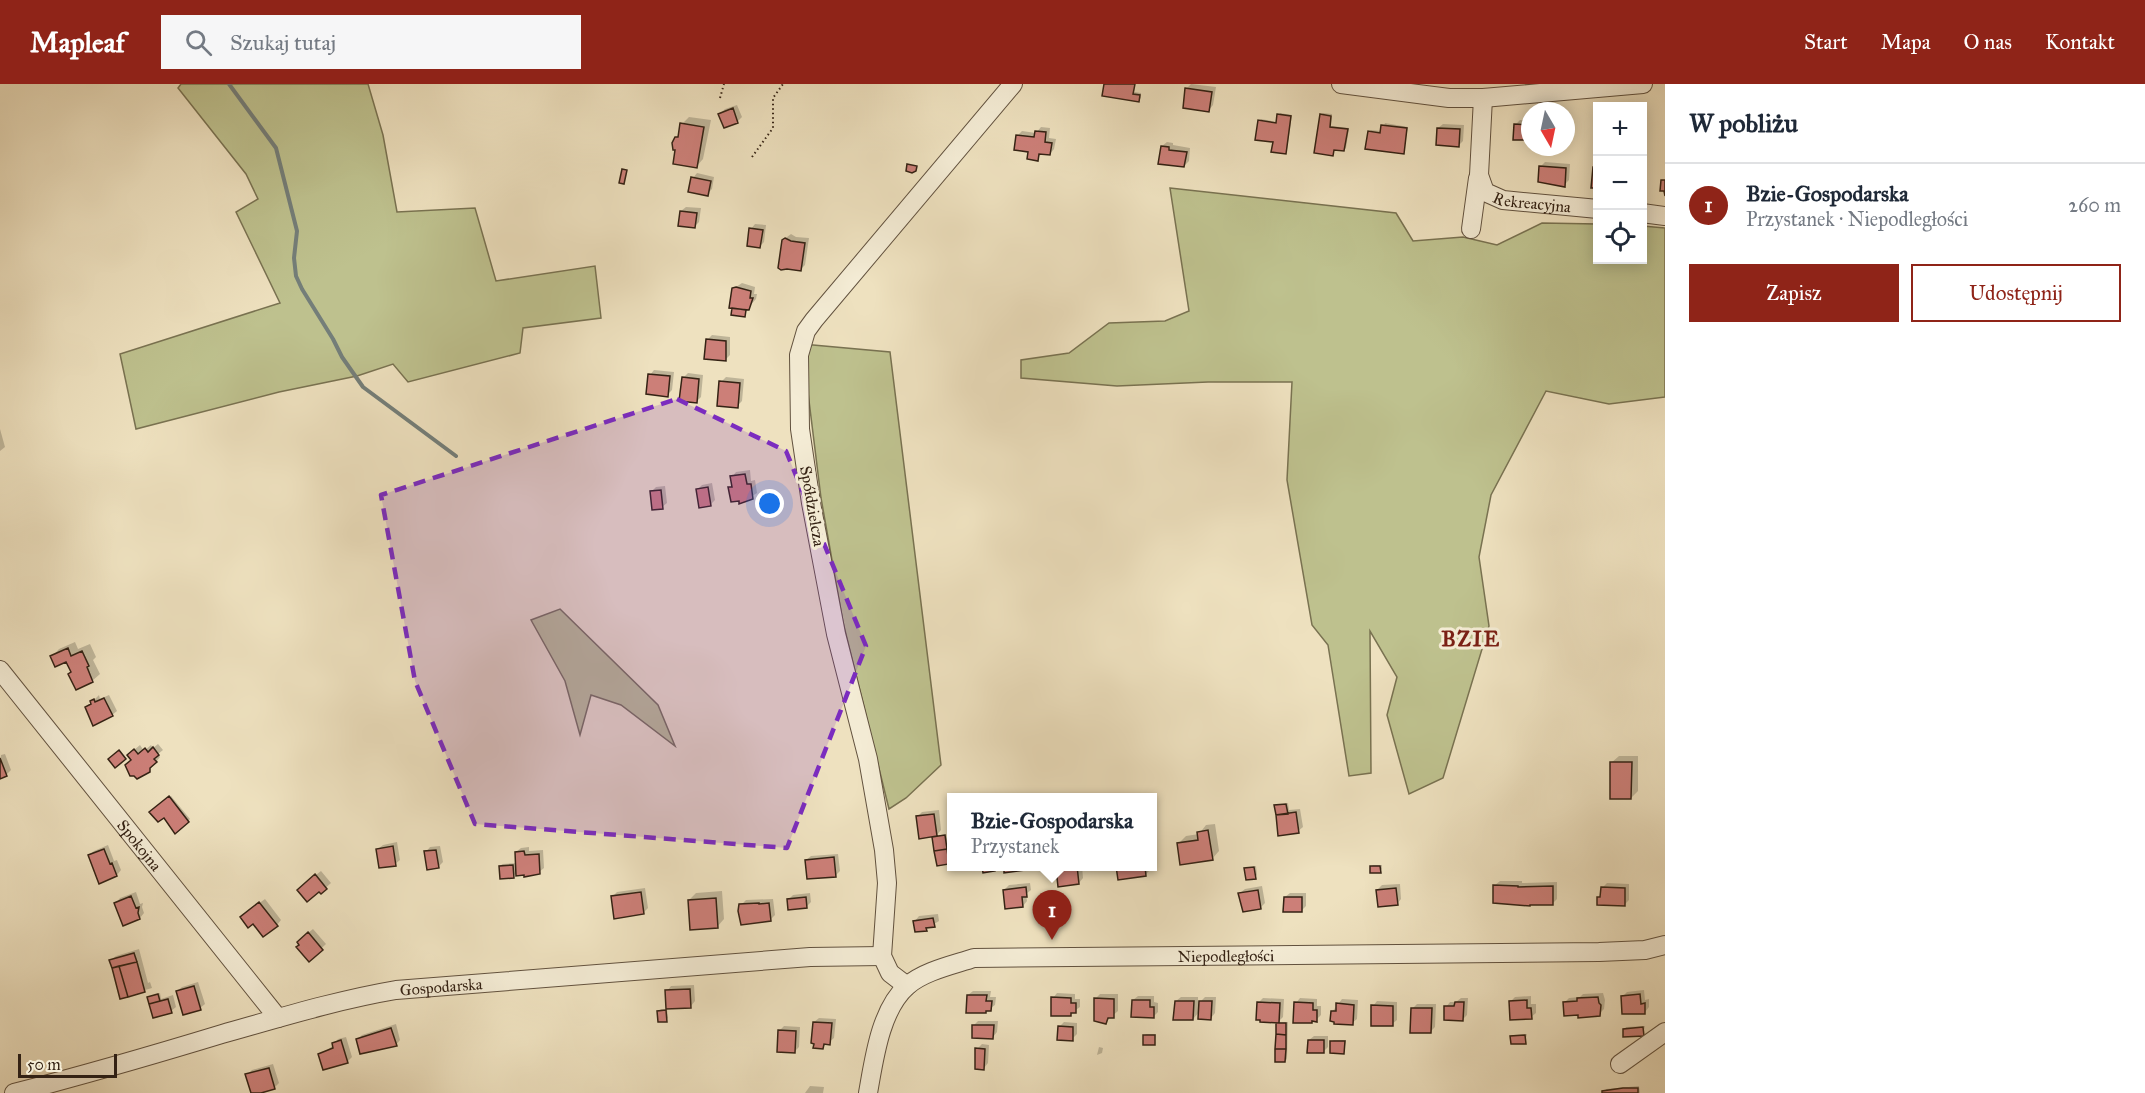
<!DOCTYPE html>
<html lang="pl">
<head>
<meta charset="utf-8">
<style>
	:root { --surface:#fff; --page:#f6f6f7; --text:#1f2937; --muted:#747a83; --line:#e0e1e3; --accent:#8f2418 }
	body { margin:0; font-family:"IM FELL Great Primer",serif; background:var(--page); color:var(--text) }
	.controls { position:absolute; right:18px; top:18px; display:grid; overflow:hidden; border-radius:0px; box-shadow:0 3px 15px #0003 }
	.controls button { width:54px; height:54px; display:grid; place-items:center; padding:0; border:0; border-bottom:2px solid var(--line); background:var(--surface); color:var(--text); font:30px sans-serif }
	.compass { position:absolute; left:1521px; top:18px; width:54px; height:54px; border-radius:50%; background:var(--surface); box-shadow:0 3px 15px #0003; rotate:171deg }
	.scale { position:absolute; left:18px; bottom:15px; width:99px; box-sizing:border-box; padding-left:6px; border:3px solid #342214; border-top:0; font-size:16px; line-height:21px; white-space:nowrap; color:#342214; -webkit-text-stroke:4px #f4ecd5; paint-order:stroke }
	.you { position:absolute; left:770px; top:420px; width:21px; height:21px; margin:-15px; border:4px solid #fff; border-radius:50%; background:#1a73e8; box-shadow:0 0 0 9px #1a73e833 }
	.badge { display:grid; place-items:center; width:39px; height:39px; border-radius:50%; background:var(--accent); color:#fff; font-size:20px; font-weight:700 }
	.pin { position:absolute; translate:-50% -50px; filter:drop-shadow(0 2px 3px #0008) }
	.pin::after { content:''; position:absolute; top:32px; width:21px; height:18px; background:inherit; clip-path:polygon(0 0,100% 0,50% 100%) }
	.popup { position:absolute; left:947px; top:709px; width:210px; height:78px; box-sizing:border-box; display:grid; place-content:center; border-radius:0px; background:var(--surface); filter:drop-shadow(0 2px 4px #0005); font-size:20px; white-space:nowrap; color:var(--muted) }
	.popup b { font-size:22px; color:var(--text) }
	.popup::after { content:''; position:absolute; left:50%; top:100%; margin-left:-12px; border:12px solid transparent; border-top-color:var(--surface) }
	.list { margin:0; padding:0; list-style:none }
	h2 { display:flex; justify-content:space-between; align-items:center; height:78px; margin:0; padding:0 24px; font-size:26px }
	h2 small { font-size:20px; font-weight:400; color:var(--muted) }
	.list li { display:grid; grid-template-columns:39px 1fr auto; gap:18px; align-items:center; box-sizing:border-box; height:84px; padding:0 24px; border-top:2px solid var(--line) }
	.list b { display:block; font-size:22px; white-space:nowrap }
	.list p { margin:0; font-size:20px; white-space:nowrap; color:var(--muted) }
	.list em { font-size:20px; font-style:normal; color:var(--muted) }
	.actions { display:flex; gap:12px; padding:18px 24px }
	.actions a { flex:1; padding:14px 0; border:2px solid var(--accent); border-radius:0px; text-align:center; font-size:21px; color:var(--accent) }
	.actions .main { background:var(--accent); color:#fff }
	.icon { flex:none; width:33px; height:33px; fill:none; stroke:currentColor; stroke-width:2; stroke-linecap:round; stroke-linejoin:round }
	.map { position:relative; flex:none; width:1665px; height:1009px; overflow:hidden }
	header { display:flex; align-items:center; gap:36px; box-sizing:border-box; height:84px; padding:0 30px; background:var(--accent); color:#fff }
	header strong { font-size:28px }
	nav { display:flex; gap:33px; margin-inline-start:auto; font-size:21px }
	.search { width:420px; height:54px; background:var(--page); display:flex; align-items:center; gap:15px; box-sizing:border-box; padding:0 21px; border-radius:0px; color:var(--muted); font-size:22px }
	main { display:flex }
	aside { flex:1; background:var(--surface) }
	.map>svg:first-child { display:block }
	.green { fill:#bec18e; stroke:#797251; stroke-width:1.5 }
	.shadow { fill:#0003 }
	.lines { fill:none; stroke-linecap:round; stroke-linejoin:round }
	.stream { stroke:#747e79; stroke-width:4 }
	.building { fill:#cc7f78; stroke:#342214; stroke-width:1.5 }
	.minor-casing { stroke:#62523f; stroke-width:20 }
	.path { stroke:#342214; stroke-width:2; stroke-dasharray:1.5 3; stroke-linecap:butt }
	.minor { stroke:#f4ecd5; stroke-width:18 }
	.marked { fill:#7b2cbf; fill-opacity:0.2; stroke:#7b2cbf; stroke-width:4.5; stroke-dasharray:12 8; stroke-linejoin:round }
	.labels { text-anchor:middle; stroke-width:6; stroke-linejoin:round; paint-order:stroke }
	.street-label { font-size:16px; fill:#342214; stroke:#f4ecd5 }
	.district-label { font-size:22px; font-weight:bold; letter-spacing:1.5px; fill:#7a1f14; stroke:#f4ecd5 }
</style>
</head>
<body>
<header>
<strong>Mapleaf</strong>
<div class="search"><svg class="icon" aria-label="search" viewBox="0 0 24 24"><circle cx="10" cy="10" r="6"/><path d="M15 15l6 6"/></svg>Szukaj tutaj</div>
<nav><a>Start</a><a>Mapa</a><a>O nas</a><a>Kontakt</a></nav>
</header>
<main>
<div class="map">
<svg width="1665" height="1009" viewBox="0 0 1665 1009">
	<rect width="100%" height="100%" fill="#eee1bf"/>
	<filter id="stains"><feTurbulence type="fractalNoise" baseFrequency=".00333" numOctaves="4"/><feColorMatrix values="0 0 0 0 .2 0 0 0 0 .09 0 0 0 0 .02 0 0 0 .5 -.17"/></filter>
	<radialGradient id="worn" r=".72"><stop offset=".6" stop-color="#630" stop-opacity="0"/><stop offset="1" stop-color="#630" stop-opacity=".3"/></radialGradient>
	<path class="green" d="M 181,0 L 368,0 L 383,51 L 397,128 L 475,124 L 496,197 L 595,182 L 601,234 L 523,244 L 520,269 L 408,298 L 393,280 L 357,292 L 279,308 L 136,345 L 120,270 L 280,219 L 236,128 L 258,115 L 246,90 L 178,4 Z
		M 1170,104 L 1396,129 L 1413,157 L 1463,153 L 1497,161 L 1542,139 L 1597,140 L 1598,176 L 1642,176 L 1643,142 L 1665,144 L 1665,313 L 1609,320 L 1546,307 L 1491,411 L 1479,473 L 1489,542 L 1443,694 L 1409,710 L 1387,631 L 1397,593 L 1370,547 L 1371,689 L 1349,692 L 1328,561 L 1312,541 L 1287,396 L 1292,298 L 1208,298 L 1117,302 L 1021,294 L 1021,276 L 1069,269 L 1109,239 L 1165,237 L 1189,227 Z
		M 802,260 L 890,268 L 941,681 L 906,714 L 889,725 L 843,538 L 821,414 Z
		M 560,525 L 658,621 L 675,662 L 621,621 L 591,611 L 580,651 L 565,597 L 531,536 Z"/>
	<path class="shadow" d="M 1106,0 L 1135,0 L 1134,8 L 1141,9 L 1141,14 L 1139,16 Z
		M 1191,0 L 1216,3 L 1213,21 L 1209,26 L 1186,5 Z
		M 737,21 L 742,33 L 737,38 L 720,30 L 725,25 Z
		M 1280,29 L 1292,31 L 1287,66 L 1285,68 L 1260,36 L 1261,35 L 1277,38 Z
		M 1323,29 L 1332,30 L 1331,42 L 1349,44 L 1346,64 L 1344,66 L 1335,64 L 1333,71 L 1321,31 Z
		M 689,33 L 711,36 L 703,75 L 696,83 L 676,54 L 680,50 L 682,40 Z
		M 1520,36 L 1530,37 L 1530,55 L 1515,41 Z
		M 1385,39 L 1408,43 L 1403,69 L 1369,48 L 1371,46 L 1382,47 Z
		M 1443,40 L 1464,41 L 1463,57 L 1459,61 L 1438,44 Z
		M 1041,43 L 1050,44 L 1049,54 L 1056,55 L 1054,65 L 1050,70 L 1042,69 L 1037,75 L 1017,52 L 1022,47 L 1036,49 Z
		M 1167,58 L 1173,59 L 1173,61 L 1190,64 L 1189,77 L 1184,82 L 1162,62 Z
		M 1545,78 L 1570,80 L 1569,96 L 1564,101 L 1540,83 Z
		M 697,89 L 714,93 L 712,105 L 707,110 L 693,94 Z
		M 686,123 L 701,124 L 699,138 L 694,143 L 681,127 Z
		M 755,140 L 766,141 L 764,158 L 759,163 L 751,145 Z
		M 791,150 L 796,153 L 809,154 L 805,181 L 801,185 L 783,156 Z
		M 742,199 L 755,203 L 754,210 L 757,210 L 756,215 L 747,225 L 745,231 L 733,230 L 733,205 Z
		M 712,251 L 730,253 L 730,271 L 725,276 L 707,256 Z
		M 654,286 L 674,288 L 672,306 L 667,311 L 650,291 Z
		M 688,289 L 703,291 L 701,313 L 697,317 L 683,294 Z
		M 726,293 L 744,295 L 742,317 L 737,322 L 721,298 Z
		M 0,345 L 5,363 L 0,367 Z
		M 750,386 L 751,397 L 755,396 L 757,409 L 744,417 L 732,417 L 730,404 L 733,401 L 732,393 L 736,388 Z
		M 712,399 L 715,416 L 710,421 L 698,405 L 702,401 Z
		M 665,402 L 667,419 L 662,423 L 651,408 L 656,403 Z
		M 75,558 L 78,565 L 90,560 L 96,573 L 93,576 L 100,590 L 92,597 L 72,588 L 67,576 L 52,573 L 59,565 Z
		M 99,611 L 100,615 L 109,611 L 117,627 L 112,631 L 86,624 Z
		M 158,660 L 163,666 L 158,670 L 160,673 L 149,687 L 133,675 L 134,666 L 140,661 L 144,667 L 151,661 L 153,664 Z
		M 1,669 L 1,671 L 5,670 L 11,686 L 6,691 L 0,693 Z
		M 1619,672 L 1638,672 L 1638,707 L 1631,714 L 1611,679 Z
		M 171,712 L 190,735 L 175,748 L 164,732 L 152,728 Z
		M 1288,719 L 1289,726 L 1300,725 L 1303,743 L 1298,747 L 1276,722 Z
		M 939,726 L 941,746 L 936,752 L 946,750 L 950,777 L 948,779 L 934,754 L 937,751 L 917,733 L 922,728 Z
		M 1215,740 L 1219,767 L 1212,775 L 1178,760 L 1186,752 L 1199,750 L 1206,741 Z
		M 397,758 L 400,776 L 395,780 L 378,765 L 383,761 Z
		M 108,761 L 114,777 L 117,776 L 121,786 L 117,791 L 89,771 L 94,767 Z
		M 440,762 L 443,778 L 438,783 L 426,768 L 430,763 Z
		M 529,763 L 529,767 L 543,766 L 544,784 L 539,788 L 532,791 L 515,790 L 513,793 L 501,782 L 502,780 L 517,779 L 516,768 L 521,764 Z
		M 838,770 L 840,787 L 835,792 L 806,776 L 811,772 Z
		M 1373,781 L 1382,781 L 1382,785 L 1380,787 L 1371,783 Z
		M 1060,782 L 1082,782 L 1083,794 L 1079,799 L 1058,784 Z
		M 1117,782 L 1150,782 L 1150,786 L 1145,791 Z
		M 1256,782 L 1257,791 L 1255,793 L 1246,785 Z
		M 321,787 L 331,799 L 321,808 L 303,801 Z
		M 1500,797 L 1522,797 L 1522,799 L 1557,798 L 1557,815 L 1552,820 L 1495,801 Z
		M 1030,799 L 1031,806 L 1026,810 L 1027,817 L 1023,822 L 1004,806 L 1009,801 Z
		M 1607,799 L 1629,800 L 1629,816 L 1624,821 L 1599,813 L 1602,810 L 1602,804 Z
		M 1400,800 L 1401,815 L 1397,820 L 1377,806 L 1382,801 Z
		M 1262,802 L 1265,819 L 1260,824 L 1240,809 L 1245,805 Z
		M 645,804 L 648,824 L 643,829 L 612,813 L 617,808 Z
		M 722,807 L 724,835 L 717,843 L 689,816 L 696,809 Z
		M 136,808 L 140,820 L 143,819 L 142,823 L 144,829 L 140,834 L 116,819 L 120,814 Z
		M 810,809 L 811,818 L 806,823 L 789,815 L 793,811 Z
		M 1290,809 L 1306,809 L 1306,822 L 1301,827 L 1285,813 Z
		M 265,815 L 281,836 L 277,841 L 246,829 Z
		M 773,815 L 775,831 L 770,836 L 741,821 L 746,816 Z
		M 938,830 L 939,837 L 926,845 L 915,837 L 919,832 Z
		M 313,845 L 326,860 L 309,876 L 303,853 Z
		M 139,865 L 148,899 L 150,898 L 152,904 L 121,913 L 111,876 L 116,872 Z
		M 198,898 L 205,920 L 200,924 L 177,907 L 182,903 Z
		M 694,901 L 695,917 L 691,922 L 667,907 L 671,902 Z
		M 1644,906 L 1645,916 L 1649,915 L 1649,923 L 1645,928 L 1623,912 L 1627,908 Z
		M 973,907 L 991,907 L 990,913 L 996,913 L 995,921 L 985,928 L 968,911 Z
		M 160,909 L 161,915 L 173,911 L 176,923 L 171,927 L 154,932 L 149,913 Z
		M 1057,909 L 1075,910 L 1075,915 L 1080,915 L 1080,923 L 1070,930 L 1053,914 Z
		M 1603,909 L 1605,916 L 1604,925 L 1599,930 L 1564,919 L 1569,914 L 1580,913 L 1583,910 Z
		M 1100,910 L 1118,910 L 1118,927 L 1105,938 L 1095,915 Z
		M 1138,912 L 1154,912 L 1154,918 L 1158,919 L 1158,928 L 1153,933 L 1133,916 Z
		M 1531,912 L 1531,920 L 1536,920 L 1536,929 L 1531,933 L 1510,918 L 1515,913 Z
		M 1181,913 L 1198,913 L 1198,920 L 1205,913 L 1216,913 L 1215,929 L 1211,934 L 1200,927 L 1193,935 L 1176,917 Z
		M 1263,914 L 1284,915 L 1283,933 L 1279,937 L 1258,919 Z
		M 1300,914 L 1317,915 L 1317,922 L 1321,922 L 1321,931 L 1316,936 L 1311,938 L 1296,919 Z
		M 1461,914 L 1468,914 L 1467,931 L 1463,935 L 1446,923 L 1450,918 L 1456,918 Z
		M 1342,915 L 1358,916 L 1357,935 L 1352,939 L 1332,928 Z
		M 1377,917 L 1397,918 L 1397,936 L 1392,940 L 1373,922 Z
		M 1417,920 L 1436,920 L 1435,943 L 1430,948 L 1413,924 Z
		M 661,925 L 667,925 L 668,934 L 666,936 L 659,927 Z
		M 819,934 L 836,935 L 834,954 L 823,963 L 814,938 Z
		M 978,937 L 998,937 L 997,948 L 993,953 L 974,941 Z
		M 1064,938 L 1077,939 L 1077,950 L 1072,955 L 1059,943 Z
		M 1280,938 L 1288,938 L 1287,975 L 1285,977 L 1278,940 Z
		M 396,940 L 400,956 L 396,961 L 357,956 L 362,951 Z
		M 784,942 L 800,943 L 799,963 L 794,968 L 779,947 Z
		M 1645,942 L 1643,950 L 1625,945 L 1626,943 Z
		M 1146,950 L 1156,950 L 1154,960 L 1144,952 Z
		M 1527,950 L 1525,958 L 1512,953 L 1514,951 Z
		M 1314,952 L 1328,952 L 1328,963 L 1323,968 L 1309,956 Z
		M 346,953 L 352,973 L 347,978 L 320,971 L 334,961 L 338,955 Z
		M 1334,956 L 1346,956 L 1344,968 L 1332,957 Z
		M 982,960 L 989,961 L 988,979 L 984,984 L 977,965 Z
		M 1099,963 L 1103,964 L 1102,969 L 1097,971 Z
		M 273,980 L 279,999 L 274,1004 L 261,1009 L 254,1009 L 247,991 L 252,986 Z
		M 810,1002 L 824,1003 L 823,1009 L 805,1009 Z
		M 1639,1002 L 1640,1009 L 1604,1009 L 1606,1005 Z"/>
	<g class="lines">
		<path class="stream" d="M 229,0 L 276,64 L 297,147 L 294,174 L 296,192 L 302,205 L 333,255 L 342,273 L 363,303 L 456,372"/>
	</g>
	<path class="building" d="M 1104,0 L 1135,0 L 1133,10 L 1140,11 L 1139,18 L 1102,12 Z
		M 1185,4 L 1212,8 L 1209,28 L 1183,24 Z
		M 733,24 L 738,39 L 724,44 L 718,30 Z
		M 1277,30 L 1291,32 L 1286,70 L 1271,68 L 1273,58 L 1255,56 L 1258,36 L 1276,39 Z
		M 1320,30 L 1331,32 L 1330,43 L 1348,45 L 1344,67 L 1334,66 L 1333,72 L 1314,69 Z
		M 680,39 L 704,43 L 697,84 L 673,80 L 675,66 L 673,66 L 672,59 L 675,53 L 678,53 Z
		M 1514,40 L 1530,41 L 1530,56 L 1513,56 Z
		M 1381,41 L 1407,44 L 1404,70 L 1365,65 L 1368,47 L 1380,49 Z
		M 1437,44 L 1460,45 L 1459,63 L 1436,61 Z
		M 1035,47 L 1046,48 L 1045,58 L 1052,59 L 1050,71 L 1039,70 L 1038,77 L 1027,75 L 1028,68 L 1014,66 L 1016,51 L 1034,53 Z
		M 1161,62 L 1169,63 L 1169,66 L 1187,68 L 1184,83 L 1158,80 Z
		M 907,80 L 917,82 L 916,87 L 912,89 L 906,87 Z
		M 1539,82 L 1566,84 L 1565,103 L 1538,98 Z
		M 1593,83 L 1598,83 L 1598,104 L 1591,104 Z
		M 622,85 L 627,86 L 624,100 L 619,99 Z
		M 691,93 L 711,97 L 708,112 L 688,108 Z
		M 1661,96 L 1665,96 L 1665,112 L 1664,107 L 1660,107 Z
		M 680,127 L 697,129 L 695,144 L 678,142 Z
		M 749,144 L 763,146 L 760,164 L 747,162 Z
		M 785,154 L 791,157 L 805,159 L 801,187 L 787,185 L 781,186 L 778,184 L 782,156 Z
		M 736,203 L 751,207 L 750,214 L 753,214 L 749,226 L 729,224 L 732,204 Z
		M 732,224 L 746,226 L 745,233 L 731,231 Z
		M 706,255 L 726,257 L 726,277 L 704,275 Z
		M 648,290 L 670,292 L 668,313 L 646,310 Z
		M 682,293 L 699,295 L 697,319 L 679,317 Z
		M 719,297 L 740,299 L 738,324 L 717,322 Z
		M 745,390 L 747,400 L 751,400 L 753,415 L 739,420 L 739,417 L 731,418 L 728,403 L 732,403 L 730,392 Z
		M 708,403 L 711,422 L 699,424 L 696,405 Z
		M 661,406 L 663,425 L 652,426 L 650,407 Z
		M 68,564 L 71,572 L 82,567 L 89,582 L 87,583 L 93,598 L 76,606 L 68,590 L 71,588 L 66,578 L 55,583 L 50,572 Z
		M 104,614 L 113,632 L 93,642 L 85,623 L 91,620 L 90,617 L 94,615 L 95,618 Z
		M 153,663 L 159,671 L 154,675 L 157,678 L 150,684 L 150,688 L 137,695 L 134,692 L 130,692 L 125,681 L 131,676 L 127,671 L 134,665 L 138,670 L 145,664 L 148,668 Z
		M 119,666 L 126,675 L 115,684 L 108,675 Z
		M 0,674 L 7,692 L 0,695 Z
		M 1610,678 L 1632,678 L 1631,715 L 1610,715 Z
		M 169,712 L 189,738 L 175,750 L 164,734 L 158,738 L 149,728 Z
		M 1286,720 L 1288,730 L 1276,731 L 1274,721 Z
		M 1296,728 L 1299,749 L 1278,752 L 1276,731 Z
		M 934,730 L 937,752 L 919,755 L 916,732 Z
		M 1208,746 L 1213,776 L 1180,781 L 1177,759 L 1198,756 L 1197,748 Z
		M 945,751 L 947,765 L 934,767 L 932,753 Z
		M 393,762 L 396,782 L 379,784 L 376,765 Z
		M 104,765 L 110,780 L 112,779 L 117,792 L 99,800 L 88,771 Z
		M 947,765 L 949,780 L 937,782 L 934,767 Z
		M 436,766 L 439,784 L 427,786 L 424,767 Z
		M 524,767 L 525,771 L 539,770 L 540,790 L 524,793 L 524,791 L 516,792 L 515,768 Z
		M 834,773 L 836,793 L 807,795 L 805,776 Z
		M 513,781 L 514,794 L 500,795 L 499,782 Z
		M 982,782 L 994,782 L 995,787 L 983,789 Z
		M 1004,782 L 1032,782 L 1032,785 L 1004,789 Z
		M 1077,782 L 1079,800 L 1058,803 L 1056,784 Z
		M 1116,782 L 1145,782 L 1146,792 L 1118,796 Z
		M 1370,782 L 1380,782 L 1381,789 L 1370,789 Z
		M 1254,783 L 1256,795 L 1246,796 L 1244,784 Z
		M 315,790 L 327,805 L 321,810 L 319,808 L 307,818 L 297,806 Z
		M 1493,801 L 1518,802 L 1518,803 L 1553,802 L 1553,821 L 1530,821 L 1530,822 L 1493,819 Z
		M 1026,803 L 1027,813 L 1022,813 L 1023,823 L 1005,825 L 1003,806 Z
		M 1601,803 L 1625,804 L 1625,822 L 1597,821 L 1597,813 L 1600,813 Z
		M 1396,804 L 1398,821 L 1378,823 L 1376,806 Z
		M 1258,806 L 1261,825 L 1243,828 L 1238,809 Z
		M 641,808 L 644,830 L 614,835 L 611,812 Z
		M 131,812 L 136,824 L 139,823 L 138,829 L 140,835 L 123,842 L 114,819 Z
		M 806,813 L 807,824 L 788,826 L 787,815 Z
		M 1284,813 L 1302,813 L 1302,828 L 1283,828 Z
		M 716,814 L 718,844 L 690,846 L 688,816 Z
		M 259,818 L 278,842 L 263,853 L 253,840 L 248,844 L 240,833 Z
		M 759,819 L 759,820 L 769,819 L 771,837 L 741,841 L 738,827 L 739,820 Z
		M 933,834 L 935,843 L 926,844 L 927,847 L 915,848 L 913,837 Z
		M 308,848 L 323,866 L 309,878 L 296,863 L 299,861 L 297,858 Z
		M 134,869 L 137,878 L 112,884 L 109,876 Z
		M 137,878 L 145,908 L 128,913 L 119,882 Z
		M 119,882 L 128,913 L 120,915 L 112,884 Z
		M 194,902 L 201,926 L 183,931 L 176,907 Z
		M 690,905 L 691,924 L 666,925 L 665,906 Z
		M 158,910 L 160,917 L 149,920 L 147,913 Z
		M 1640,910 L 1641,920 L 1645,919 L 1645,930 L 1622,930 L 1621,912 Z
		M 967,911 L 987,911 L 986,917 L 992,917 L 991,927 L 986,927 L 986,929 L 966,929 Z
		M 1051,913 L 1071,914 L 1071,919 L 1076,919 L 1076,929 L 1071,929 L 1071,932 L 1051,932 Z
		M 1598,913 L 1599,919 L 1601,921 L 1600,932 L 1578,934 L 1578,931 L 1564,932 L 1563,918 L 1577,917 L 1577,914 Z
		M 1094,914 L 1114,915 L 1114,934 L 1108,934 L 1106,940 L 1094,937 Z
		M 168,915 L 172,929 L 153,934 L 149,920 Z
		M 1132,916 L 1150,916 L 1150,923 L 1154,923 L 1154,934 L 1131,933 Z
		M 1527,916 L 1527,924 L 1531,924 L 1532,935 L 1510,936 L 1509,917 Z
		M 1175,917 L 1194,917 L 1193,936 L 1173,936 Z
		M 1199,917 L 1212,917 L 1211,936 L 1198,935 Z
		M 1257,918 L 1280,919 L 1279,939 L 1260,938 L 1260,936 L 1256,936 Z
		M 1294,918 L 1313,919 L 1313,926 L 1317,926 L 1317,938 L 1312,937 L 1312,939 L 1293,939 Z
		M 1455,918 L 1464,918 L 1463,937 L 1444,936 L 1444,922 L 1454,922 Z
		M 1336,919 L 1354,921 L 1353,941 L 1334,940 L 1334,938 L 1330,937 L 1331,927 L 1336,927 Z
		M 1371,921 L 1393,922 L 1393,942 L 1371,942 Z
		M 1411,924 L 1432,924 L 1431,949 L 1410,949 Z
		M 666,926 L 667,938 L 658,938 L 657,927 Z
		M 813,938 L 832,939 L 830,961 L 824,960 L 823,965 L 813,964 L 814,960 L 811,959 Z
		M 1276,939 L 1286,939 L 1286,951 L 1276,950 Z
		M 972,941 L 994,941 L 993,955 L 972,954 Z
		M 1058,942 L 1073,943 L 1073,957 L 1057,956 Z
		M 1643,943 L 1644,952 L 1623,953 L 1623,945 Z
		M 391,944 L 397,962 L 360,970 L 356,955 Z
		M 778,946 L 796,947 L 795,969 L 777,968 Z
		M 1276,950 L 1286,951 L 1286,965 L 1275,965 Z
		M 1143,951 L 1155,951 L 1155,961 L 1143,961 Z
		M 1525,951 L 1526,960 L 1511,960 L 1510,952 Z
		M 341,956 L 348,979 L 323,986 L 318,970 L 333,964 L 332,959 Z
		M 1308,956 L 1324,956 L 1324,969 L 1307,969 Z
		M 1330,957 L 1345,957 L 1344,970 L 1330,969 Z
		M 975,964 L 985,965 L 984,986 L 975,985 Z
		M 1275,965 L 1286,965 L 1285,978 L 1275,978 Z
		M 269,984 L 275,1005 L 261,1009 L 251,1009 L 245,990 Z
		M 1623,1004 L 1638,1004 L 1638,1009 L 1602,1009 L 1602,1007 Z"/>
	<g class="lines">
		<g class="minor-casing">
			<g id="minor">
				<path d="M 1341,0 L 1449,14 L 1483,14 L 1643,0"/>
				<path id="s1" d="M 1483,14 L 1479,91 L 1485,108 L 1503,116 L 1598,125"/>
				<path d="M 1642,129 L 1665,132"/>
				<path d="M 1471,145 L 1478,94"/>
				<path id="s2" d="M 0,586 L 278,934"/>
				<path d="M 907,902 L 890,889 L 882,872 L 887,799 L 884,766 L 868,675 L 836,550 L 811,419 L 800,345 L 799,271 L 806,247 L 814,236 L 1013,0"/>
				<path d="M 1620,980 L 1665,948"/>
				<path id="s3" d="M 14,1009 C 84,991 153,971 222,950 C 279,934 337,916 396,906 L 810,873 L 882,872"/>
				<path id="s4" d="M 868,1009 C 874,976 880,926 907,902 C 924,887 953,881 974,874 L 1599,868 L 1645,866 L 1665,861"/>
			</g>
		</g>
		<path class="path" d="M 720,14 L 724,0
			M 752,73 L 773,44 L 773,14 L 783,0"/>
		<use href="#minor" class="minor"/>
	</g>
	<path class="marked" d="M 677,315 L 786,367 L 866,562 L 787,764 L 475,740 L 415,597 L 381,411 Z"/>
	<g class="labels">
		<g class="street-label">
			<text dy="6" stroke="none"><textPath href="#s1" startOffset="144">Rekreacyjna</textPath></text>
			<text transform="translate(813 422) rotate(80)" y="6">Spółdzielcza</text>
			<text dy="6" stroke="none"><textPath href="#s2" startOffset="224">Spokojna</textPath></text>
			<text dy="6" stroke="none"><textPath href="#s4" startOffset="441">Niepodległości</textPath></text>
			<text dy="6" stroke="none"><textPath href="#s3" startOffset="441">Gospodarska</textPath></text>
		</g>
		<g class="district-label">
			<text x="1471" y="562">BZIE</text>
		</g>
	</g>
	<rect width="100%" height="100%" filter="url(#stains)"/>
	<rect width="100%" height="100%" fill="url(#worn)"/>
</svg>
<div class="controls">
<button>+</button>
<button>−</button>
<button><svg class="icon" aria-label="locate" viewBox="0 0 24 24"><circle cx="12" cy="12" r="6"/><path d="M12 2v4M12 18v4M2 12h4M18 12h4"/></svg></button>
</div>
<svg class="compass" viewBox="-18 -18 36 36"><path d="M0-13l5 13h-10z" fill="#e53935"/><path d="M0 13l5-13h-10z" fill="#747a83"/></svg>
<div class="scale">50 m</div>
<div class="you"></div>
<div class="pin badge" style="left:1052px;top:856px">1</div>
<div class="popup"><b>Bzie-Gospodarska</b>Przystanek</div>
</div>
<aside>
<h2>W pobliżu<small></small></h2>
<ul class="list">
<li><span class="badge">1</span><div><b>Bzie-Gospodarska</b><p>Przystanek · Niepodległości</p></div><em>260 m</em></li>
</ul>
<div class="actions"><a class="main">Zapisz</a><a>Udostępnij</a></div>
</aside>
</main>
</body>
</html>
